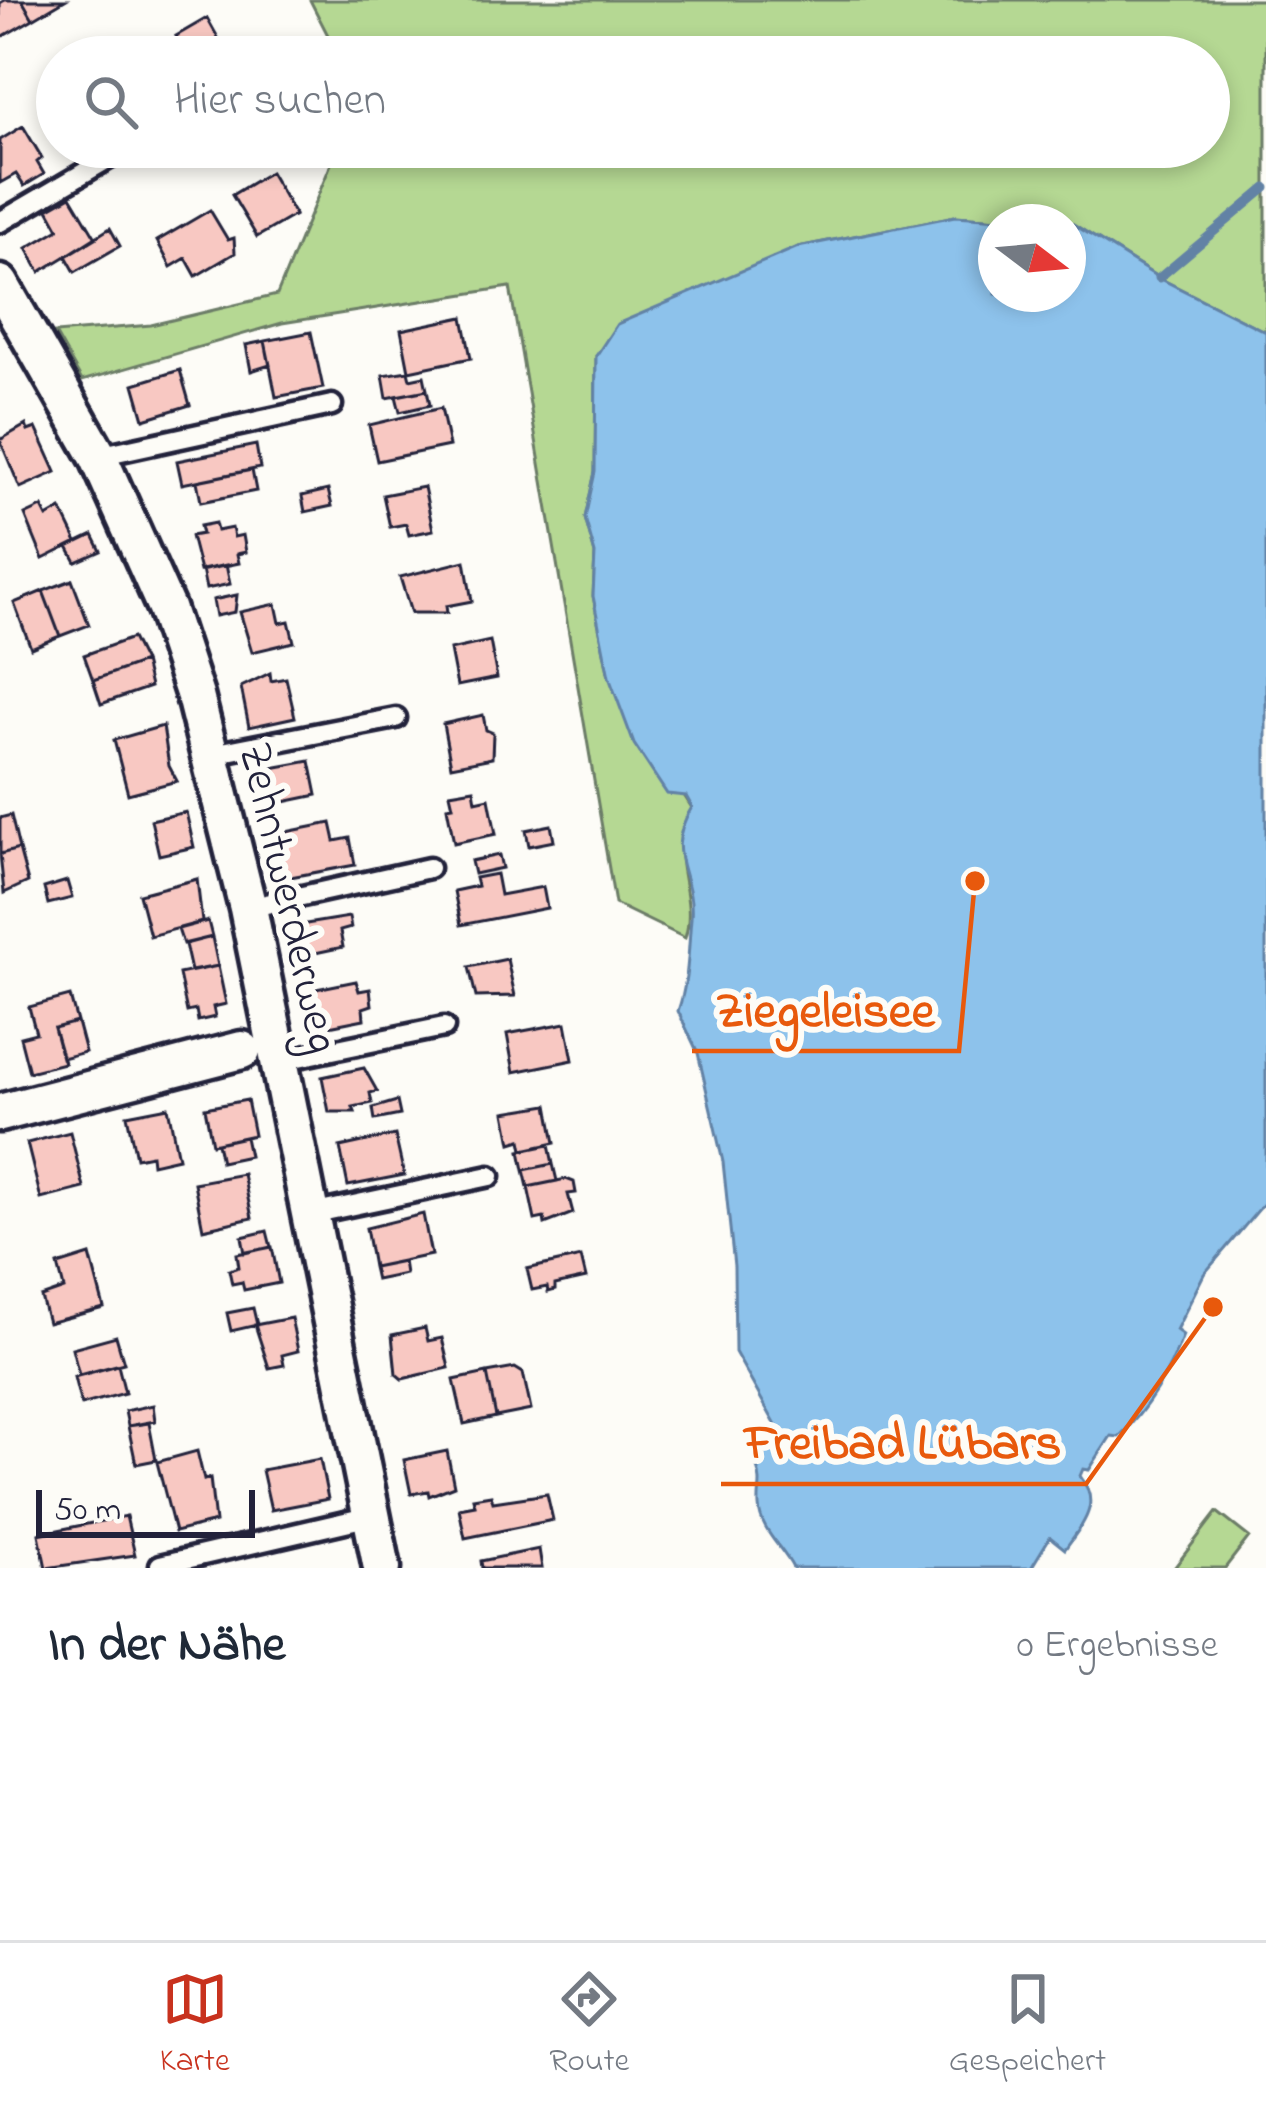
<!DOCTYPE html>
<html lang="de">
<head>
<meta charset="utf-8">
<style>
	:root { --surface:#fff; --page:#f6f6f7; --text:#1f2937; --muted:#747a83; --line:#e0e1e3; --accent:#c8321e }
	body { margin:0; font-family:"Indie Flower",sans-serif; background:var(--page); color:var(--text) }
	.compass { position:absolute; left:978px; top:204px; width:108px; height:108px; border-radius:50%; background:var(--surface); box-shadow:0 6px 18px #0003; rotate:106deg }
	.scale { position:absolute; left:36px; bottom:30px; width:219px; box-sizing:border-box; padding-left:12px; border:6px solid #22223b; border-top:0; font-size:33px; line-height:42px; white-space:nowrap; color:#22223b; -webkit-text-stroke:9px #fdfcf7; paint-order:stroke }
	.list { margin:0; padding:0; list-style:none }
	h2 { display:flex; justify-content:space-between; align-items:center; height:156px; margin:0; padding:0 48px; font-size:51px }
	h2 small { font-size:39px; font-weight:400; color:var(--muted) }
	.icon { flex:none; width:66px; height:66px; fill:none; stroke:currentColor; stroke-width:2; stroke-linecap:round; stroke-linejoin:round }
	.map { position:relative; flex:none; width:1266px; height:1568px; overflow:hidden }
	.search { position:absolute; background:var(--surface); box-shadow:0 6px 18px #0003; left:36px; right:36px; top:36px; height:132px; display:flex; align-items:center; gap:30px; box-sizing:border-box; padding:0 42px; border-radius:66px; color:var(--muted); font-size:45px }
	.sheet { height:372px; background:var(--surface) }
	nav { display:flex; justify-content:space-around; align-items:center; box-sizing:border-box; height:168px; border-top:3px solid var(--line); background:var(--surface); font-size:33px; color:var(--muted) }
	nav a { display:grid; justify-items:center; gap:6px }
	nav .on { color:var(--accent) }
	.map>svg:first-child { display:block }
	.green { fill:#b5d893; stroke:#6c7d67; stroke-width:3 }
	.water { fill:#8dc2eb; stroke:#6282a5; stroke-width:3 }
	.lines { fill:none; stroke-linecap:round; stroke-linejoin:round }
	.stream { stroke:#6282a5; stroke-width:9 }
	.building { fill:#f8c8c2; stroke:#22223b; stroke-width:3 }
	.lane-casing { stroke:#22223b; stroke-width:27 }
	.street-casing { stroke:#22223b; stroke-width:45 }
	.lane { stroke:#fdfcf7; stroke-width:18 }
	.street { stroke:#fdfcf7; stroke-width:36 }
	.labels { text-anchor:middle; stroke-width:12; stroke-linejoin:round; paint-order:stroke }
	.street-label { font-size:48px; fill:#22223b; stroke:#fdfcf7 }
	.leader { fill:none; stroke:#e8590c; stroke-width:4.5 }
	.callout-dot { fill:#e8590c; stroke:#fdfcf7; stroke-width:4.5 }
	.callout-label { font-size:51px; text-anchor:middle; font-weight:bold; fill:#e8590c; stroke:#fdfcf7; stroke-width:12; stroke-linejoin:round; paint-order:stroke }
</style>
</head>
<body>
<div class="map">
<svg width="1266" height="1568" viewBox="0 0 1266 1568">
	<rect width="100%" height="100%" fill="#fdfcf7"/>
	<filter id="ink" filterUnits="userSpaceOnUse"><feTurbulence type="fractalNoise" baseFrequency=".00833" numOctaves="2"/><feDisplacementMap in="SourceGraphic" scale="24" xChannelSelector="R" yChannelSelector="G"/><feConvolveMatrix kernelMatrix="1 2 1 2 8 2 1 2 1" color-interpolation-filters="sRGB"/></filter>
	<g filter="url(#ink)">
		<path class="green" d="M 310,0 L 1266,0 L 1266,332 L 1159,278 L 1073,224 L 955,216 L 798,247 L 596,356 L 595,472 L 585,518 L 595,554 L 593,596 L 609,677 L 692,808 C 663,852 699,892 685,938 L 615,904 L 510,287 L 282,323 L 82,381 L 55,333 L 151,325 L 277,295 L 338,147 L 1209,147 L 1209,57 L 339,57 Z
			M 1217,1512 L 1249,1537 L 1225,1568 L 1174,1568 Z"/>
		<path class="water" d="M 955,216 L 1046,222 L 996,222 L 996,294 L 1068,294 L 1068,223 L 1073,224 L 1159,278 L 1266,332 L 1266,1201 L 1204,1274 L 1176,1330 L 1183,1335 C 1169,1374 1149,1407 1119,1437 L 1111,1436 L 1089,1470 L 1083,1469 L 1080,1476 C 1102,1505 1083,1523 1065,1549 L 1050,1537 L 1031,1568 L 793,1568 C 783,1548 760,1530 759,1506 C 758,1490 763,1484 757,1467 L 778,1429 L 735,1352 L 734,1266 L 723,1162 L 698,1053 L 678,1011 C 689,979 688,950 691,918 C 695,872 662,855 692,807 L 686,796 L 667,794 L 634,744 L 609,677 L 593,596 L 595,554 L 585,518 L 595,472 L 596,356 L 617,324 L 798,247 Z"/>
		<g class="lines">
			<path class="stream" d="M 1159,278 L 1266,188"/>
		</g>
		<path class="building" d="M 5,0 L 22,0 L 33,19 L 0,38 L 0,3 Z
			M 22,0 L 65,0 L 33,19 Z
			M 207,18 L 226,52 L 188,57 L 176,36 Z
			M 23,126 L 42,158 L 37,162 L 44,174 L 24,186 L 16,174 L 0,183 L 0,140 Z
			M 270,172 L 295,215 L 257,237 L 232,195 Z
			M 71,196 L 96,238 L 40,272 L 27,248 L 59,229 L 48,209 Z
			M 210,210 L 228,240 L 234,238 L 235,253 L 196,276 L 186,258 L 171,267 L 157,241 Z
			M 110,228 L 120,246 L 75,272 L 66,256 Z
			M 463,317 L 471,358 L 409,371 L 401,330 Z
			M 311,332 L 323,388 L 276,397 L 265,341 Z
			M 265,341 L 270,365 L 251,371 L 246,345 Z
			M 180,370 L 190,405 L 144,419 L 134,384 Z
			M 408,371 L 410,379 L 424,376 L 427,390 L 387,398 L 383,375 Z
			M 427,390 L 430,405 L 400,412 L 396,396 Z
			M 441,408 L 449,446 L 377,461 L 369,425 Z
			M 26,425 L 28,431 L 36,428 L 56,472 L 20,488 L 0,440 Z
			M 256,445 L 260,468 L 182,484 L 177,461 Z
			M 252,470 L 256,491 L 201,502 L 197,481 Z
			M 424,487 L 433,530 L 409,535 L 406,524 L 390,527 L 383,495 Z
			M 328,490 L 332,506 L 305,512 L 302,496 Z
			M 42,507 L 47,517 L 61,509 L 77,542 L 43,559 L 25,515 Z
			M 215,523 L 217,531 L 232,528 L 234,537 L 243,535 L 246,552 L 237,554 L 239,563 L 200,571 L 191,536 L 202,534 L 200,526 Z
			M 93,535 L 101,551 L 76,562 L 68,547 Z
			M 465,561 L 472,601 L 446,606 L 447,613 L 411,613 L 400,577 Z
			M 226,565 L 230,584 L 206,589 L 202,570 Z
			M 72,580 L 89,625 L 60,636 L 43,591 Z
			M 43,591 L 60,636 L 31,648 L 14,603 Z
			M 237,595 L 235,612 L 216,616 L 213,600 Z
			M 276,604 L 280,623 L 289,621 L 294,642 L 252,652 L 240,612 Z
			M 132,638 L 144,662 L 93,680 L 84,655 Z
			M 490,641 L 497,678 L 457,686 L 450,650 Z
			M 144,662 L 150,687 L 101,704 L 93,680 Z
			M 270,673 L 271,681 L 286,678 L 295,717 L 249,727 L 241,687 Z
			M 483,715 L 486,730 L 493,733 L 492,758 L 451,766 L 443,724 Z
			M 163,726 L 169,766 L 177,781 L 128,794 L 114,740 Z
			M 310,761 L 317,795 L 279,803 L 272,768 Z
			M 474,789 L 476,801 L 489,798 L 496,834 L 454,843 L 447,807 L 453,806 L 450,793 Z
			M 186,812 L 194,847 L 159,855 L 151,820 Z
			M 11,815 L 19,849 L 0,854 L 0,818 Z
			M 331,823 L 335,841 L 350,838 L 355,865 L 285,878 L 276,834 Z
			M 551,825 L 554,841 L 529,846 L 526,830 Z
			M 19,849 L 28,882 L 4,893 L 0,854 Z
			M 499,855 L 502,868 L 474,874 L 471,861 Z
			M 496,874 L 500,895 L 543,887 L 547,908 L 461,925 L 454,891 L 477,886 L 475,878 Z
			M 197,879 L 202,922 L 150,936 L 139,894 Z
			M 67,881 L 72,898 L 48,904 L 44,888 Z
			M 349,917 L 351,928 L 340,931 L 343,947 L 306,955 L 300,925 Z
			M 208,921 L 212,937 L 183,944 L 178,929 Z
			M 212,937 L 218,966 L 191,971 L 185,944 Z
			M 507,959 L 515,996 L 476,997 L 469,967 Z
			M 218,966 L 226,1004 L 213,1007 L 215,1017 L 198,1021 L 196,1010 L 187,1012 L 179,974 Z
			M 356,981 L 359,991 L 370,989 L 372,1005 L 363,1008 L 364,1019 L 319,1028 L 311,1007 L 311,990 Z
			M 70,996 L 77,1022 L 54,1028 L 64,1063 L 29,1072 L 20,1037 L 36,1033 L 29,1007 Z
			M 77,1022 L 85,1052 L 62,1058 L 54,1028 Z
			M 566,1023 L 573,1060 L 514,1072 L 507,1034 Z
			M 364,1068 L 377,1091 L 370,1093 L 372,1103 L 353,1107 L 355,1112 L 329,1112 L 322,1077 Z
			M 247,1100 L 254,1135 L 212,1144 L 205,1108 Z
			M 397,1101 L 400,1115 L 375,1120 L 373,1108 Z
			M 548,1105 L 555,1143 L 523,1150 L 521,1140 L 511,1143 L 505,1112 Z
			M 168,1107 L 178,1158 L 152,1164 L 151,1155 L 136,1158 L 127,1115 Z
			M 70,1132 L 84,1188 L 41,1199 L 27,1143 Z
			M 395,1135 L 404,1175 L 348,1186 L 340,1147 Z
			M 245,1137 L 249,1156 L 221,1162 L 217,1143 Z
			M 549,1145 L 553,1164 L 524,1170 L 520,1151 Z
			M 553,1164 L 557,1181 L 528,1187 L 524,1170 Z
			M 243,1174 L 252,1218 L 203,1229 L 194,1183 Z
			M 566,1179 L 574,1182 L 576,1193 L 568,1194 L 573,1213 L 545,1224 L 544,1218 L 535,1220 L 528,1187 Z
			M 423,1214 L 431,1255 L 373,1267 L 366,1228 Z
			M 267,1231 L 271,1247 L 245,1253 L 242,1237 Z
			M 272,1247 L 279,1283 L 244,1290 L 242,1282 L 232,1284 L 229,1270 L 239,1267 L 237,1254 Z
			M 90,1255 L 104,1308 L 48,1323 L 41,1297 L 64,1289 L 58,1265 Z
			M 581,1257 L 586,1278 L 555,1285 L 555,1290 L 548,1292 L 547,1287 L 532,1290 L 527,1269 Z
			M 403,1261 L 405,1274 L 376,1280 L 373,1267 Z
			M 253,1308 L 257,1325 L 231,1331 L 227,1313 Z
			M 291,1318 L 298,1351 L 282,1355 L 284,1365 L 269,1368 L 255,1325 Z
			M 425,1328 L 428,1341 L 442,1338 L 449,1368 L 402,1379 L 396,1374 L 392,1335 Z
			M 116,1336 L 124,1363 L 79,1375 L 72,1348 Z
			M 118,1365 L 125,1393 L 81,1405 L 74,1377 Z
			M 515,1368 L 523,1373 L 531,1410 L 496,1417 L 487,1373 Z
			M 487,1373 L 496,1417 L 464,1424 L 454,1380 Z
			M 153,1405 L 155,1421 L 128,1426 L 125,1411 Z
			M 149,1423 L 156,1460 L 136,1464 L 128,1426 Z
			M 197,1451 L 204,1480 L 210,1478 L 215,1522 L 175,1532 L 157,1462 Z
			M 447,1451 L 454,1486 L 429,1496 L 428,1491 L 411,1494 L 404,1460 Z
			M 320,1459 L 328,1499 L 271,1510 L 262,1470 Z
			M 547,1494 L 553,1520 L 465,1538 L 459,1508 L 475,1505 L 473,1498 L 491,1495 L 493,1502 Z
			M 126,1516 L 135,1555 L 46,1568 L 39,1534 Z
			M 539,1549 L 542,1568 L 482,1568 L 481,1561 Z"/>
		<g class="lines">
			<g class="lane-casing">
				<path id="lane" d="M 0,222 L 128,147
					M 98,456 L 332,405
					M 212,754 L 396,718
					M 248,908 L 429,868
					M 279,1061 L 444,1027
					M 311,1214 L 490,1176
					M 160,1565 L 371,1516"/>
			</g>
			<g class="street-casing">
				<path id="street" d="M 0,284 L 98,456 L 166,608 L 195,696 L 248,908 L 382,1568
					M 0,1113 L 242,1050"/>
			</g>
			<use href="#lane" class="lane"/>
			<use href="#street" class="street"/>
		</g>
	</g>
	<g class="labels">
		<g class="street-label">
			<text transform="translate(292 897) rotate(77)" y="17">Zehntwerderweg</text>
		</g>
	</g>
	<path class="leader" d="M975 881L959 1051H692M1213 1307L1086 1484H721"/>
	<g class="callout-dot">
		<circle cx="975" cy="881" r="12"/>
		<circle cx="1213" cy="1307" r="12"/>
	</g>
	<g class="callout-label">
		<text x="825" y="1026">Ziegeleisee</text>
		<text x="903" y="1458">Freibad Lübars</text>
	</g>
</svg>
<svg class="compass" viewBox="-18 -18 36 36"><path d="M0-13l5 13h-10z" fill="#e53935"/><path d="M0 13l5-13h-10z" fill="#747a83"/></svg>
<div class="scale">50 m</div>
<div class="search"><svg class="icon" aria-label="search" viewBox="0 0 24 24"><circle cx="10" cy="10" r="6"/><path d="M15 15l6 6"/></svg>Hier suchen</div>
</div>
<section class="sheet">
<h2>In der Nähe<small>0 Ergebnisse</small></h2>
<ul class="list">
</ul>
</section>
<nav>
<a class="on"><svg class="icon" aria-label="map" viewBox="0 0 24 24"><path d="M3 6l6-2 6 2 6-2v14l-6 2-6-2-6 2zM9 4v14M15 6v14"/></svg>Karte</a>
<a><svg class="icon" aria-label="directions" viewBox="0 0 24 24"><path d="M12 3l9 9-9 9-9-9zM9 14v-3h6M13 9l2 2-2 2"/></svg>Route</a>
<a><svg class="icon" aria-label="saved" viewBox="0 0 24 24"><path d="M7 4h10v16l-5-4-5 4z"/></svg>Gespeichert</a>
</nav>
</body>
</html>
